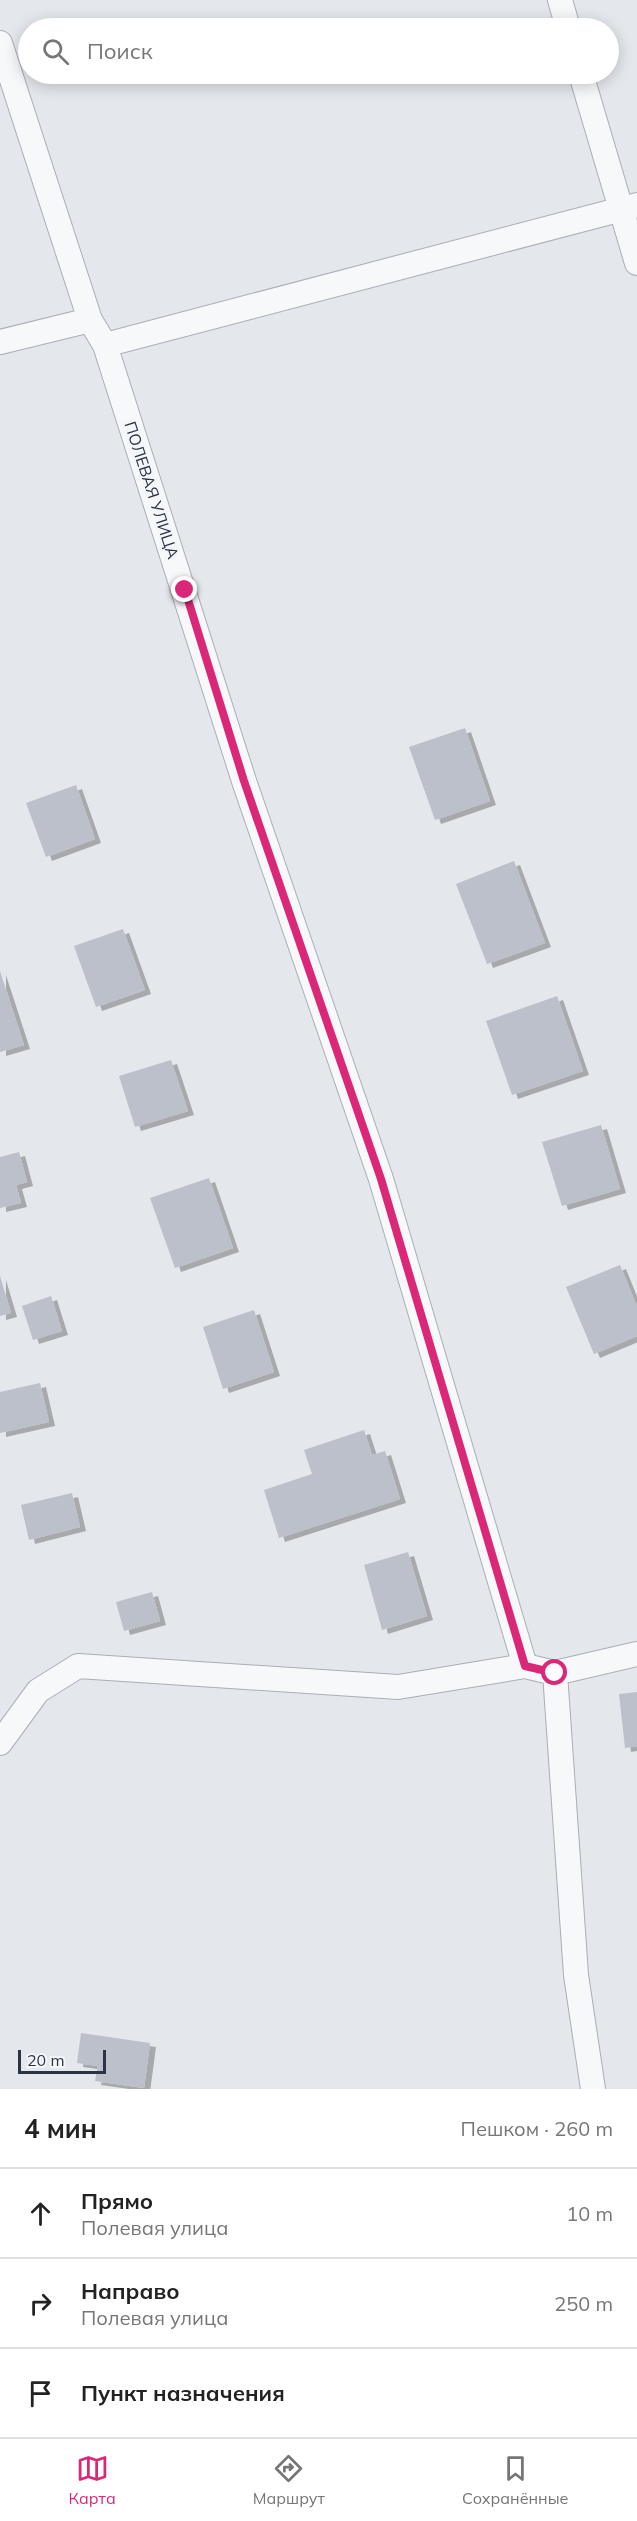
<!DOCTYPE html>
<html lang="ru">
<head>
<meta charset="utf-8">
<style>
	:root { --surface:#fff; --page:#f6f6f6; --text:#222; --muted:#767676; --line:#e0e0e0; --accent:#db2777 }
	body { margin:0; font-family:Mulish,sans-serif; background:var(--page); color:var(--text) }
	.scale { position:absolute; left:18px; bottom:15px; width:88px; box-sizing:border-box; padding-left:6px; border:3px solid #2b3445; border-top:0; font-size:16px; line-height:21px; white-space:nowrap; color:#2b3445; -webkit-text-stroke:4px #f4f6f9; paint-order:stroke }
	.stop { position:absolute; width:18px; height:18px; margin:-14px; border:4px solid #db2777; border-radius:50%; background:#fff }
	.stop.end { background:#db2777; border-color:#fff; box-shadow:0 2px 6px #0008 }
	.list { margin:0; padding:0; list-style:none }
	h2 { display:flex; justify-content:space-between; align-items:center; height:78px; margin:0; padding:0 24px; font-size:26px }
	h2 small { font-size:20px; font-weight:400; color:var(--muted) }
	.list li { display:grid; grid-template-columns:39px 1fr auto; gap:18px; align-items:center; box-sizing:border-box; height:90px; padding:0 24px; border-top:2px solid var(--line) }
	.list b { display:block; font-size:22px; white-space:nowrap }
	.list p { margin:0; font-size:20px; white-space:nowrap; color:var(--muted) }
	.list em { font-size:20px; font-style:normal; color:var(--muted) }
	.icon { flex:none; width:33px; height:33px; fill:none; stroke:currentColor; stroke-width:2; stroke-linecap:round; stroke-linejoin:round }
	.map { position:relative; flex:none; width:637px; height:2089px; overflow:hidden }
	.search { position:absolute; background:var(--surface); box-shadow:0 3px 15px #0003; left:18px; right:18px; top:18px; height:66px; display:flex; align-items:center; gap:15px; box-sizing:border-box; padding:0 21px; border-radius:33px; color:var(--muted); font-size:22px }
	.sheet { height:348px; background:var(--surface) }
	nav { display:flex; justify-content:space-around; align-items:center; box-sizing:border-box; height:84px; border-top:2px solid var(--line); background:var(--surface); font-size:16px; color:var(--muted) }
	nav a { display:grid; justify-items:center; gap:3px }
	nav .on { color:var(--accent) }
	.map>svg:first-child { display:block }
	.building { fill:#bbc0ca; filter:url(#shadow) }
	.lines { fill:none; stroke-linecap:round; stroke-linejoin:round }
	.street-casing { stroke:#a9aeb7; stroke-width:26 }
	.street { stroke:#f7f8fa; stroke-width:24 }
	.route { stroke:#db2777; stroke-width:8 }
	.labels { text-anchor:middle; stroke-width:6; stroke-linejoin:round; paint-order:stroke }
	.street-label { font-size:16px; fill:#2b3445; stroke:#f4f6f9 }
</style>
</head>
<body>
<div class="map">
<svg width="637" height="2089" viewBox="0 0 637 2089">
	<defs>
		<filter id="shadow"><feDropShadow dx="6" dy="4" stdDeviation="0" flood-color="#0004"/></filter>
	</defs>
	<rect width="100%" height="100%" fill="#e4e7ec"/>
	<path class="building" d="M 465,728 L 490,801 L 435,820 L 409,747 Z
		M 76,785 L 95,839 L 46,857 L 26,803 Z
		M 514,861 L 545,943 L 487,964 L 456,884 Z
		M 123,929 L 145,990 L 96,1007 L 74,946 Z
		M 0,971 L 24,1045 L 0,1052 Z
		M 557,996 L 583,1071 L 512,1095 L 486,1021 Z
		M 171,1060 L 188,1111 L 135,1127 L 119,1076 Z
		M 601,1125 L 620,1189 L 562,1206 L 542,1142 Z
		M 19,1152 L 27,1182 L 16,1185 L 21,1203 L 0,1208 L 0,1157 Z
		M 209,1178 L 233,1248 L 175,1268 L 150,1198 Z
		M 620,1265 L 637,1307 L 637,1336 L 594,1354 L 566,1287 Z
		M 0,1276 L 11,1313 L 0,1316 Z
		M 51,1296 L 62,1331 L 33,1340 L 22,1306 Z
		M 254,1310 L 274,1372 L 223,1389 L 203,1327 Z
		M 40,1383 L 49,1422 L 0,1433 L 0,1392 Z
		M 364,1430 L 372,1455 L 385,1451 L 400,1499 L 279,1538 L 264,1490 L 312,1474 L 304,1450 Z
		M 72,1493 L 80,1527 L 29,1540 L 21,1505 Z
		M 408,1552 L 427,1616 L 382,1630 L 364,1565 Z
		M 152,1592 L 160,1621 L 124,1631 L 116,1602 Z
		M 637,1692 L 637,1746 L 625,1748 L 619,1694 Z
		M 81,2033 L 150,2043 L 144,2088 L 95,2081 L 98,2066 L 77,2063 Z"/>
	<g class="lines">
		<g class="street-casing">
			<path id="street" d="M 560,0 L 568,28
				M 0,43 L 90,320 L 105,345 L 244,781 L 381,1179 L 525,1666 L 555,1673 L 637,1654
				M 581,74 L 637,263
				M 0,342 L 90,320
				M 105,345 L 637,205
				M 555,1673 L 576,1975 L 593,2089
				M 0,1743 L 38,1691 L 78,1666 L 398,1687 L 525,1666"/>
		</g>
		<use href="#street" class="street"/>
	</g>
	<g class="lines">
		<path class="route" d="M 185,590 L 244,781 L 381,1179 L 525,1666 L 555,1673"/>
	</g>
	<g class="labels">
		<g class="street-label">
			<text transform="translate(152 490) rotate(72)" y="6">ПОЛЕВАЯ УЛИЦА</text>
		</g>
	</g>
</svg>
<div class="scale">20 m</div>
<div class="stop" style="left:555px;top:1673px"></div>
<div class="stop end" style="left:185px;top:590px"></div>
<div class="search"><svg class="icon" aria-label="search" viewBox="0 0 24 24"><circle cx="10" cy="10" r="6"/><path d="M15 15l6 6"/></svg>Поиск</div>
</div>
<section class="sheet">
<h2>4 мин<small>Пешком · 260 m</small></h2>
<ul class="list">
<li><svg class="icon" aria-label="ahead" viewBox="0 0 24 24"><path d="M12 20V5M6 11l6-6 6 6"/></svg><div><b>Прямо</b><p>Полевая улица</p></div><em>10 m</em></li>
<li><svg class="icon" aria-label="right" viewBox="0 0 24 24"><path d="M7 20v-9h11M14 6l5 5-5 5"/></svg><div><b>Направо</b><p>Полевая улица</p></div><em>250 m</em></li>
<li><svg class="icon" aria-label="arrive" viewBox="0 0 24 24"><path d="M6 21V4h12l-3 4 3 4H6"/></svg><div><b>Пункт назначения</b></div></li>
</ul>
</section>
<nav>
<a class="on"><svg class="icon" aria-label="map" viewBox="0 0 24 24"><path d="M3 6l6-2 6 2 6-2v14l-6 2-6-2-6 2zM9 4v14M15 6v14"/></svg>Карта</a>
<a><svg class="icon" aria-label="directions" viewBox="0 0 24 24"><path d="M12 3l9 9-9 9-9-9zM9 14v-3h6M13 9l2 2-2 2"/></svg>Маршрут</a>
<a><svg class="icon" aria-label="saved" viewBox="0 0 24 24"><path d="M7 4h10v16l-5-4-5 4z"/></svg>Сохранённые</a>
</nav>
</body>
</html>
